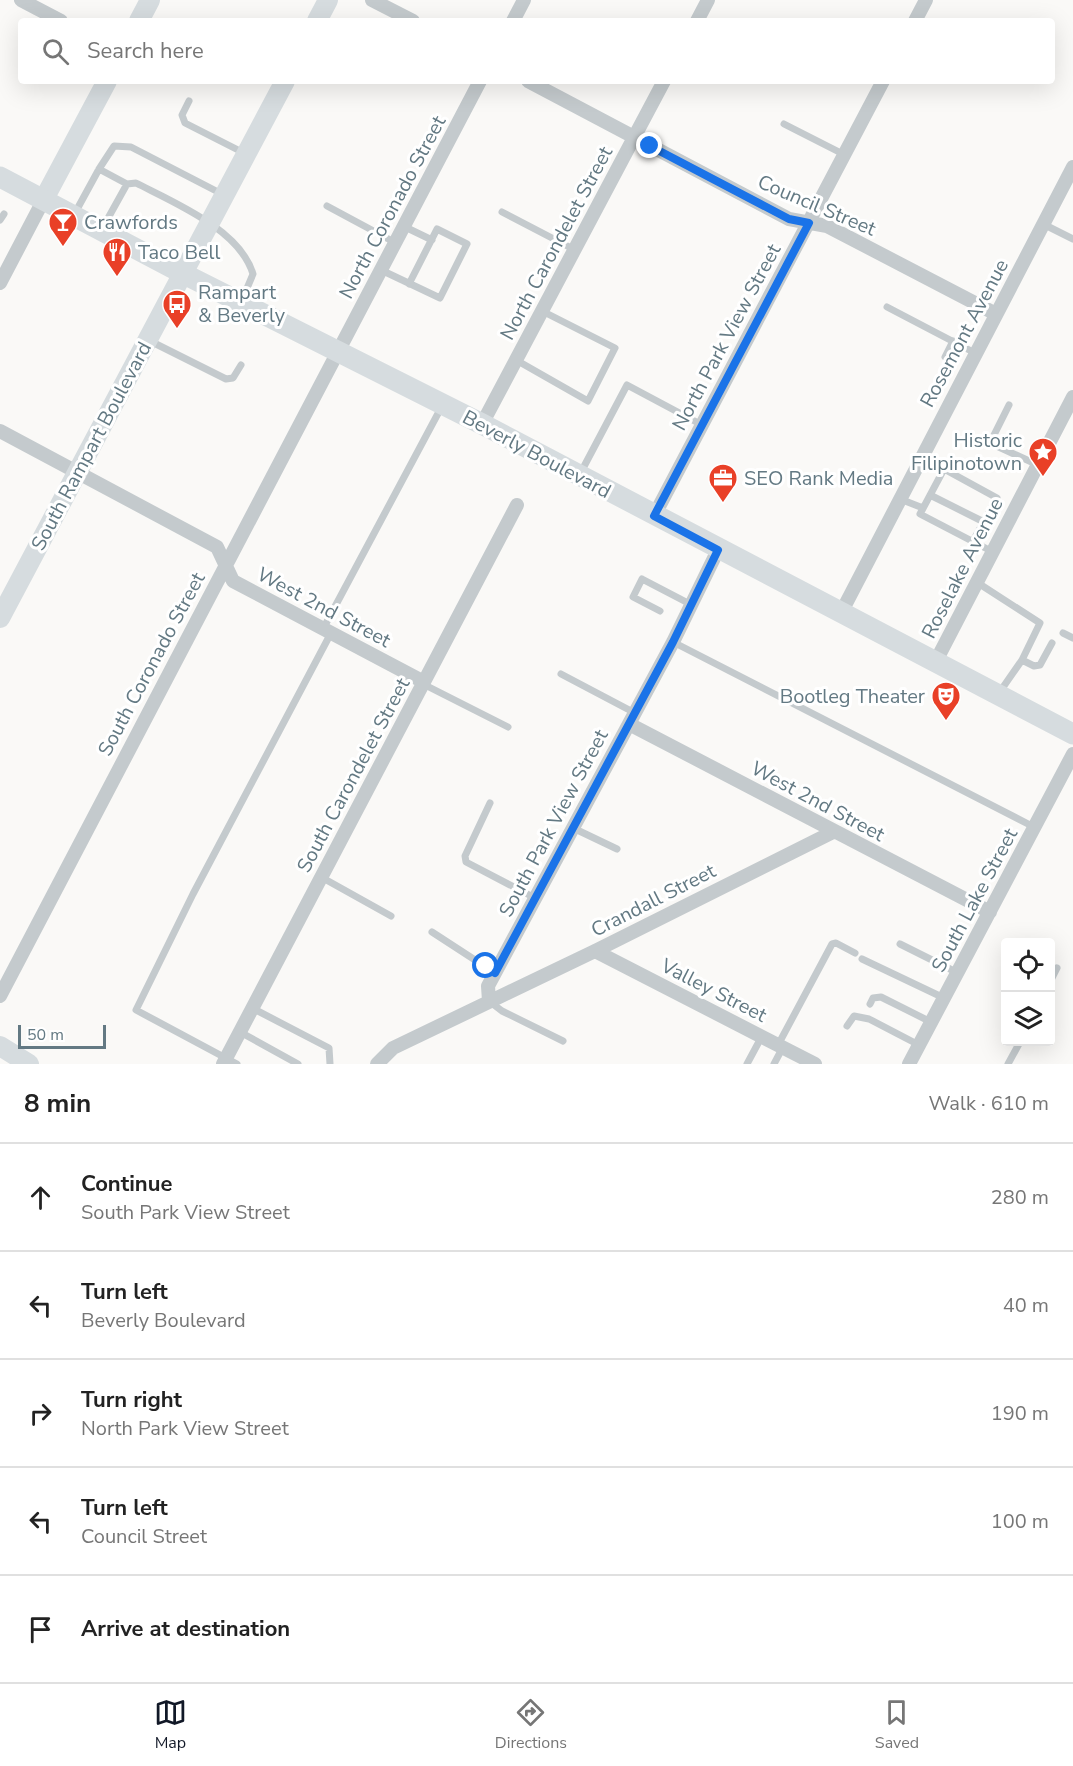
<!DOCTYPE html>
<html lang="en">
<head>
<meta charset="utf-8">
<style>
	:root { --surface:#fff; --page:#f6f6f6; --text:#222; --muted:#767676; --line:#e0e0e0; --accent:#111827 }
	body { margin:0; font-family:"Nunito Sans",sans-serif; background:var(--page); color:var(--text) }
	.controls { position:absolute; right:18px; bottom:18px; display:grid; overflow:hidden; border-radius:6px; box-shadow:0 6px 24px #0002 }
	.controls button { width:54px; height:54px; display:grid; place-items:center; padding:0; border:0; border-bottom:2px solid var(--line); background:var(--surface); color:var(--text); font:30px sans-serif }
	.scale { position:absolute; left:18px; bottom:15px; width:88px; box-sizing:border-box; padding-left:6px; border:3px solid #637983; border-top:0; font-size:16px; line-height:21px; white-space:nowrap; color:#637983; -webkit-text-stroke:4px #fff; paint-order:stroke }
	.stop { position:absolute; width:18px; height:18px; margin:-14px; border:4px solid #1a73e8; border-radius:50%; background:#fff }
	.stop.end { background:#1a73e8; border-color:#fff; box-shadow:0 2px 6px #0008 }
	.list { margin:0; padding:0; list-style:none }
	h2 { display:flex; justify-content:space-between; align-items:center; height:78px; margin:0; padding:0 24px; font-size:26px }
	h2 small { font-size:20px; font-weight:400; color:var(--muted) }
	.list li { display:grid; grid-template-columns:39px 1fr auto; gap:18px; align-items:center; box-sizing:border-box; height:108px; padding:0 24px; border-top:2px solid var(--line) }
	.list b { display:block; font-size:22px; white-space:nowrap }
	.list p { margin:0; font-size:20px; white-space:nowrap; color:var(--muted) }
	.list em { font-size:20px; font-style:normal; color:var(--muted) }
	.icon { flex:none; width:33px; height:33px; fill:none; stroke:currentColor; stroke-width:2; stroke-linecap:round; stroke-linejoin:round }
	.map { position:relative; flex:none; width:1073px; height:1064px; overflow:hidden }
	.search { position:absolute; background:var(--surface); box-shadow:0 6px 24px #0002; left:18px; right:18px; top:18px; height:66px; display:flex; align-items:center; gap:15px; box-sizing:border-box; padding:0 21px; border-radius:6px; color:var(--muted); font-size:22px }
	.sheet { height:618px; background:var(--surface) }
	nav { display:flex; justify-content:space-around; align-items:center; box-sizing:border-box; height:84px; border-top:2px solid var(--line); background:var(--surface); font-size:16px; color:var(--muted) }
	nav a { display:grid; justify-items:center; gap:3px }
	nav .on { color:var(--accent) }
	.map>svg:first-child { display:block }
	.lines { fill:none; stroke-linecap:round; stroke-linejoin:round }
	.lane { stroke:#c4cacd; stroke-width:7 }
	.street { stroke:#c4cacd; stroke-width:14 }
	.secondary { stroke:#d6dcdf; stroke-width:20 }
	.primary { stroke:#d6dcdf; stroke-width:21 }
	.route { stroke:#1a73e8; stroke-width:8 }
	.labels { text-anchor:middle; stroke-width:6; stroke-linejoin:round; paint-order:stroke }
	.street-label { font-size:20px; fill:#637983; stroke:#fff }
	.poi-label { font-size:20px; fill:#637983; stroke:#fff; text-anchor:start }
</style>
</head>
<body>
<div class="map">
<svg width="1073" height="1064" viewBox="0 0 1073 1064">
	<rect width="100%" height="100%" fill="#faf9f7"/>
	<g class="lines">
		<path class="lane" d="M 189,101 L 182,115 L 185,123 L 244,153
			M 784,124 L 845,155
			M 99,169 L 114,146 L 131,147 L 222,194
			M 127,184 L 136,183 C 175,203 240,230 253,274 L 242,300
			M 327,206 L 394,242
			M 502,212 L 575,250
			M 75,213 L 99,169 L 127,184 L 102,229
			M 0,220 L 4,214
			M 1043,224 L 1073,239
			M 403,226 L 432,240
			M 381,270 L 440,298 L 467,244 L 437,229 L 409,284
			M 887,307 L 975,353
			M 150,341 L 226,379 L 233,378 L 241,365
			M 945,357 L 953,341
			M 516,360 L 588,401 L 615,348 L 542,311
			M 1009,405 L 990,443 L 1038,465
			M 580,474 L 627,385 L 702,425
			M 930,495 L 984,522
			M 900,499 L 923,508
			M 973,541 L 997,498 L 944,469 L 920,514 L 993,552
			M 978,583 L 1040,623 L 1022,660 L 999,693
			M 660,611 L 633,597 L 642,579 L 690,604
			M 323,629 L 442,406
			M 1063,633 L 1073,638
			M 673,642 L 1034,827
			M 1022,660 L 1034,666 L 1040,665 L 1052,643
			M 561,674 L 635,713
			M 423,684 L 508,727
			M 490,803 L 465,856 L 466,862 L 535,898
			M 573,828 L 617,849
			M 321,877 L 391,916
			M 432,932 L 495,973
			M 900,944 L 958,973
			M 862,959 L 944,998
			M 1050,982 L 1057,968
			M 489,1001 L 502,1011 L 563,1041
			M 870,1004 L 873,998 L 881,997 L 931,1022
			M 252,1008 L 329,1048 L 330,1064
			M 847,1026 L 854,1016 L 869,1019 L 919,1045
			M 240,1032 L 298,1064
			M 778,1045 L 832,944 L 836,943 L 855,953
			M 237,1064 L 136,1010 L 193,894 L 331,633
			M 747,1064 L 762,1036
			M 774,1064 L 783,1047
			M 1008,1064 L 1020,1042"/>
		<path class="street" d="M 21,0 L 61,21
			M 372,0 L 413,21
			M 513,21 L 524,0
			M 697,21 L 708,0
			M 915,21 L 926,0
			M 528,81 L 789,219 L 827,226 L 996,314
			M 0,283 L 44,199
			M 482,424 L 664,81
			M 0,431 L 217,547 L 233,581 L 424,682
			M 654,516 L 883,81
			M 841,613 L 1073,167
			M 936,661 L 1073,397
			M 629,724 L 990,912
			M 595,951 L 815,1064
			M 0,996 L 480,81
			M 489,1001 L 488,986 L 673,642 L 718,550
			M 223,1064 L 517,505
			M 377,1064 L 393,1048 L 595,951 L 833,832
			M 909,1064 L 1073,754"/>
		<path class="secondary" d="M 139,21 L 150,0
			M 317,21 L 328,0
			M 44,199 L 107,81
			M 0,618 L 285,81
			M 0,1046 L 29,1064"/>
		<path class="primary" d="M 0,177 L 182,273 L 482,424 L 1073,734"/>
	</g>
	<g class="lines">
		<path class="route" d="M 486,966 L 495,973 L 673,642 L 718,550 L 654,516 L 809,223 L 789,219 L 650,146"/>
	</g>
	<defs>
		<g id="bar-pin" transform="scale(1.5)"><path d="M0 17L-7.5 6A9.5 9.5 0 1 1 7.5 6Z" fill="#e94027" stroke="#fff"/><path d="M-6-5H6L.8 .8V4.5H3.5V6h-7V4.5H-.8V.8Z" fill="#fff"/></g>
		<g id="restaurant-pin" transform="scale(1.5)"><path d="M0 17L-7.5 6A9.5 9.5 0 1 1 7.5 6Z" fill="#e94027" stroke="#fff"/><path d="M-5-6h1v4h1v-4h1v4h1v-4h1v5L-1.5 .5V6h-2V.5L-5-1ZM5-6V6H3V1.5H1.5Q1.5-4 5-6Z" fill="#fff"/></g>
		<g id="bus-pin" transform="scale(1.5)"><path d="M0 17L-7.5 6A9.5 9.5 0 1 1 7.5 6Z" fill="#e94027" stroke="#fff"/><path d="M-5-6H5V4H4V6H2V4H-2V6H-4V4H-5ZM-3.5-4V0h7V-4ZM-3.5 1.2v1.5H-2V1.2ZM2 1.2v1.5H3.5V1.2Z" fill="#fff"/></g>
		<g id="sight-pin" transform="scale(1.5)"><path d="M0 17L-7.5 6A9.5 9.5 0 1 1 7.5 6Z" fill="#e94027" stroke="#fff"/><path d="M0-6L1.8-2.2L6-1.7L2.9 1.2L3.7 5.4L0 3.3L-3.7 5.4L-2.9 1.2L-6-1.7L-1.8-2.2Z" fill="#fff"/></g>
		<g id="office-pin" transform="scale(1.5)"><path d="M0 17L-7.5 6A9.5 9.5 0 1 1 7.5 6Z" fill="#e94027" stroke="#fff"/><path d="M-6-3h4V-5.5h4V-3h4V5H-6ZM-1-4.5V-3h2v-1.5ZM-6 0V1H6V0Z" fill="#fff"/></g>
		<g id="theatre-pin" transform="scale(1.5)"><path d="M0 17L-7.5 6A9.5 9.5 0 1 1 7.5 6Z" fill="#e94027" stroke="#fff"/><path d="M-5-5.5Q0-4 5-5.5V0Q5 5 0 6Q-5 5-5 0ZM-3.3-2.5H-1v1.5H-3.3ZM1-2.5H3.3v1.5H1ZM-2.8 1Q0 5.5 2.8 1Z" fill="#fff"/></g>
	</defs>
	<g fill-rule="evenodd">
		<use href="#bar-pin" x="63" y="222"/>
		<use href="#restaurant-pin" x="117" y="252"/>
		<use href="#bus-pin" x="177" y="304"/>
		<use href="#sight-pin" x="1043" y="452"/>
		<use href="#office-pin" x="723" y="478"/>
		<use href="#theatre-pin" x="946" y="696"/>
	</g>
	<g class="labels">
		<g class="street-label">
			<text transform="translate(817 205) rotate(23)" y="7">Council Street</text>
			<text transform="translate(392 207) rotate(-62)" y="7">North Coronado Street</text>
			<text transform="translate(556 243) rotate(-62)" y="7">North Carondelet Street</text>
			<text transform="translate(964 333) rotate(-62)" y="7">Rosemont Avenue</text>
			<text transform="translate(726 337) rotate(-62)" y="7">North Park View Street</text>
			<text transform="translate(91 446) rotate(-62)" y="7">South Rampart Boulevard</text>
			<text transform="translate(537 454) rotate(28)" y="7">Beverly Boulevard</text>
			<text transform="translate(962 568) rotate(-63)" y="7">Roselake Avenue</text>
			<text transform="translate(324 607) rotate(28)" y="7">West 2nd Street</text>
			<text transform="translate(151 664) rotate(-62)" y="7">South Coronado Street</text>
			<text transform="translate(353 775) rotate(-62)" y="7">South Carondelet Street</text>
			<text transform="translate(818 801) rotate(28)" y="7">West 2nd Street</text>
			<text transform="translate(553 823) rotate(-62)" y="7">South Park View Street</text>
			<text transform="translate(653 900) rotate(-27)" y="7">Crandall Street</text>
			<text transform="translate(974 900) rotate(-62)" y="7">South Lake Street</text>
			<text transform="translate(714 990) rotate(27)" y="7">Valley Street</text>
		</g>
		<g class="poi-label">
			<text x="84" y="229">Crawfords</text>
			<text x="138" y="259">Taco Bell</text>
			<text x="198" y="299">Rampart<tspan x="198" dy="23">&amp; Beverly</tspan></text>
			<text x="1022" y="447" text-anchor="end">Historic<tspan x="1022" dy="23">Filipinotown</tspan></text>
			<text x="744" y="485">SEO Rank Media</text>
			<text x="925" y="703" text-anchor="end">Bootleg Theater</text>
		</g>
	</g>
</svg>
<div class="controls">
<button><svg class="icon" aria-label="locate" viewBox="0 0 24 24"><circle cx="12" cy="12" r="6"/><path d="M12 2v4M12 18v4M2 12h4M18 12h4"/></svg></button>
<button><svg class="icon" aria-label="layers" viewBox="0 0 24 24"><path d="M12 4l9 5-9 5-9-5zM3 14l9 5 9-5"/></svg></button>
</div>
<div class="scale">50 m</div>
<div class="stop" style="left:486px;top:966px"></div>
<div class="stop end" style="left:650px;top:146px"></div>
<div class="search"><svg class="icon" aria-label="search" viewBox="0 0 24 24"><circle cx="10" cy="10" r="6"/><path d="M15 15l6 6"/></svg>Search here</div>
</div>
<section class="sheet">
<h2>8 min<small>Walk · 610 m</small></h2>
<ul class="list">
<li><svg class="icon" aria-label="ahead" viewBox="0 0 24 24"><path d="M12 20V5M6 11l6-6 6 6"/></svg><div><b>Continue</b><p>South Park View Street</p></div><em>280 m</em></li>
<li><svg class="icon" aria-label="left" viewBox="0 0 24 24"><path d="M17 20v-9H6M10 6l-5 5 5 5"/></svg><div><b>Turn left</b><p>Beverly Boulevard</p></div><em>40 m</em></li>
<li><svg class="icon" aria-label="right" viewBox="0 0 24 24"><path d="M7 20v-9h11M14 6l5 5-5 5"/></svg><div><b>Turn right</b><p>North Park View Street</p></div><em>190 m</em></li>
<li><svg class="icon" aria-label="left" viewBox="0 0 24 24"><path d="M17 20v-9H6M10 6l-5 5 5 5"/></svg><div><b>Turn left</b><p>Council Street</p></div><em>100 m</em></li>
<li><svg class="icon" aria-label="arrive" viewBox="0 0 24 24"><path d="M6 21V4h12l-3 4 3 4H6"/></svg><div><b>Arrive at destination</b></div></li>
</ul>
</section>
<nav>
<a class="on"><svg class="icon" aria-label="map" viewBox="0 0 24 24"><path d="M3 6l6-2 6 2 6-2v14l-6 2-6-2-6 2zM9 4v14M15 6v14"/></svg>Map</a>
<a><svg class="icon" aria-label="directions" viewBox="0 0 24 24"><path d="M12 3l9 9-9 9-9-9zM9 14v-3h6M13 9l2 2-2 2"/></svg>Directions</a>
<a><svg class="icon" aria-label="saved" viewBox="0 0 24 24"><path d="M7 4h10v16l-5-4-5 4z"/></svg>Saved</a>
</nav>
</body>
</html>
